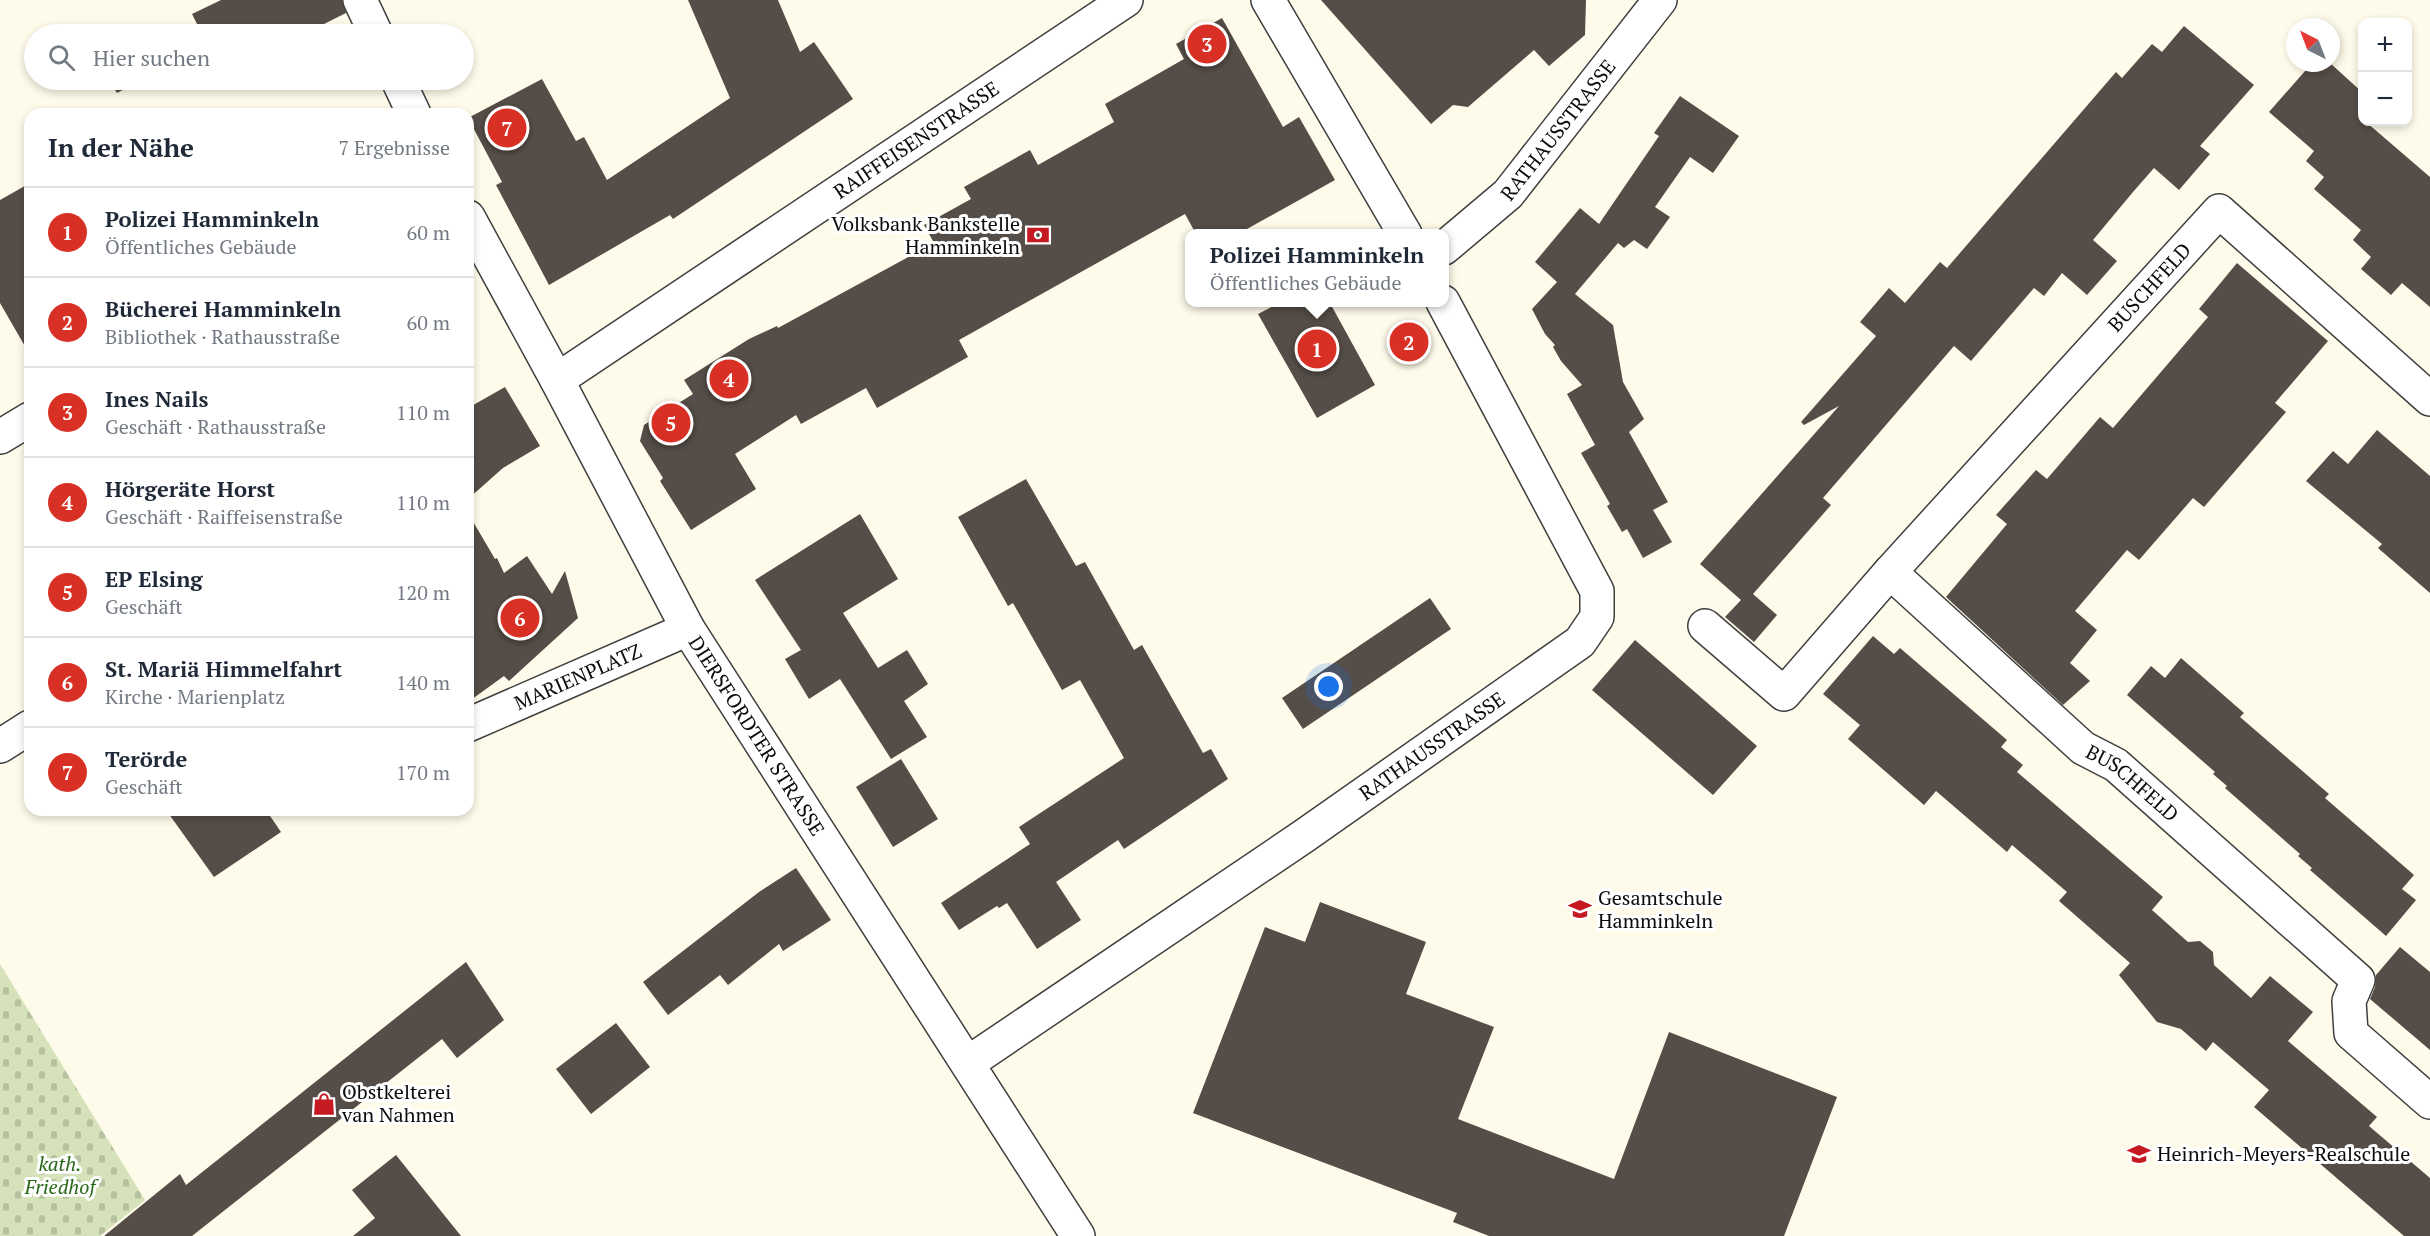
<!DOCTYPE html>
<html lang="de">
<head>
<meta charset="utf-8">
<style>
	:root { --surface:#fff; --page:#f2f2f3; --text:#1f2937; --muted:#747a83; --line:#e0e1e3; --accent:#d93025 }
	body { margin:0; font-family:"PT Serif",serif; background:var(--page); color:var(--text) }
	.controls { position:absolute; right:18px; top:18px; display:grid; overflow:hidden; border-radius:12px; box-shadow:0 3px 9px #0003 }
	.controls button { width:54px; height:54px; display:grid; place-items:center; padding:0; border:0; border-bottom:2px solid var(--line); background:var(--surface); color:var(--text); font:30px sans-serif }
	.compass { position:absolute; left:2286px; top:18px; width:54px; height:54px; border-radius:50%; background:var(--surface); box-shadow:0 3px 9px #0003; rotate:318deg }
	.you { position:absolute; left:1329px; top:687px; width:21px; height:21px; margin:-15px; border:4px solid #fff; border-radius:50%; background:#1a73e8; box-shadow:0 0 0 9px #1a73e833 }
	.badge { display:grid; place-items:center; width:39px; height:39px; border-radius:50%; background:var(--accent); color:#fff; font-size:20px; font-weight:700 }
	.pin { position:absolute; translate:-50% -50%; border:3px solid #fff; box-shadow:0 2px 6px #0006 }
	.popup { position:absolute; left:1185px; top:229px; width:264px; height:78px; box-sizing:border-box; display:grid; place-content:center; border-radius:12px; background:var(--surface); filter:drop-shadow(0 2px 4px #0005); font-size:20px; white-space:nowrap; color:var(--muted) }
	.popup b { font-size:22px; color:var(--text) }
	.popup::after { content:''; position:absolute; left:50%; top:100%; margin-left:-12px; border:12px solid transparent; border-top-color:var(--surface) }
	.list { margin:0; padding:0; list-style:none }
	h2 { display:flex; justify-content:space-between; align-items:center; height:78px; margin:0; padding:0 24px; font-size:26px }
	h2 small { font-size:20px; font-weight:400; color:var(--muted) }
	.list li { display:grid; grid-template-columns:39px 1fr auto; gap:18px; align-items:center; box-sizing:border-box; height:90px; padding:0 24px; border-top:2px solid var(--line) }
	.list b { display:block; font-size:22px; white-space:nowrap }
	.list p { margin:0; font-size:20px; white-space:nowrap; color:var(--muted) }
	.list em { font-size:20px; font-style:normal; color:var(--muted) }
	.icon { flex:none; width:33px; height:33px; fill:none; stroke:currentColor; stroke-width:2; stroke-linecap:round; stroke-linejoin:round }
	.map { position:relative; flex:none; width:2430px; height:1236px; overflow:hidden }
	.search { position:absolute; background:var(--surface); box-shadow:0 3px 9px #0003; left:24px; top:24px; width:450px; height:66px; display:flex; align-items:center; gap:15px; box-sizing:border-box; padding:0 21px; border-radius:33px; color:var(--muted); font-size:22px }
	.panel { position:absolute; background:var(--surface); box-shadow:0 3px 9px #0003; left:24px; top:108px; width:450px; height:708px; border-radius:18px }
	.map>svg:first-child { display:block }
	.cemetery { fill:url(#cemetery-stones) }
	.building { fill:#554d47 }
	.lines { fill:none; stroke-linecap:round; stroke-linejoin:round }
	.minor-casing { stroke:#3f3f3f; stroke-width:36 }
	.minor { stroke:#fff; stroke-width:33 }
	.labels { text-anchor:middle; stroke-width:6; stroke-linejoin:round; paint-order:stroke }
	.street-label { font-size:20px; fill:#0c0c0c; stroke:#fff }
	.poi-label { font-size:20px; fill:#0c0c0c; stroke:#fff; text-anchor:start }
	.park-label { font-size:20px; font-style:italic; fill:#286818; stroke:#fff }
</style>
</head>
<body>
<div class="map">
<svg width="2430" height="1236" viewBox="0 0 2430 1236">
	<defs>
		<pattern id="cemetery-stones" width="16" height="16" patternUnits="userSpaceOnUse" patternTransform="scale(1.5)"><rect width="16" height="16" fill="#d5e2ba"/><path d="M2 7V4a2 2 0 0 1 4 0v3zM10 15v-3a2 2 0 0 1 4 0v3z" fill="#b6c19f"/></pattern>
	</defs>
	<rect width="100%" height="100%" fill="#fffbea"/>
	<path class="cemetery" d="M 0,964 L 145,1200 L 100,1236 L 0,1236 Z"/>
	<path class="building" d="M 221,0 L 342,0 L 346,13 L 304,34 L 202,34 L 192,14 Z
		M 688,0 L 778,0 L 800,52 L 814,42 L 853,99 L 673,219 L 670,215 L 549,285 L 496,185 L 502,182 L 468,118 L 542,79 L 576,141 L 584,137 L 607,180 L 730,98 Z
		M 1321,0 L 1586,0 L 1585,35 L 1549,66 L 1534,50 L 1468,107 L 1453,105 L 1431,124 Z
		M 1222,18 L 1283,127 L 1299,117 L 1335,180 L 1238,234 L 1196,234 L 1185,214 L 959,340 L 968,357 L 877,408 L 866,388 L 801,424 L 796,415 L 735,454 L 756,489 L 691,530 L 660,481 L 663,478 L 640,441 L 644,425 L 693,394 L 684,380 L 749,339 L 777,326 L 778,328 L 934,243 L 924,225 L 971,199 L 964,187 L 1030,150 L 1038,165 L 1114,122 L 1105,104 L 1184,59 L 1176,44 Z
		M 2184,26 L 2254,85 L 2200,146 L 2210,154 L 2179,190 L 2154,168 L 2133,192 L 2093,240 L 2117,261 L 2087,295 L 2062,273 L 2044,296 L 2034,288 L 1971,361 L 1954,346 L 1823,498 L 1831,505 L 1753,594 L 1777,615 L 1754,642 L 1725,617 L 1741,600 L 1700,564 L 1839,406 L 1804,425 L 1801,422 L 1876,336 L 1860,322 L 1889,288 L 1905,303 L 1940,262 L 1947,268 L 2116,72 L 2122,78 L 2152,44 L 2162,52 Z
		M 2312,63 L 2330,63 L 2362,92 L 2362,122 L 2366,122 L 2430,177 L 2430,307 L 2402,283 L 2391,295 L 2361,269 L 2371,257 L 2353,240 L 2361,230 L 2314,189 L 2324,177 L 2306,161 L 2314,151 L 2269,112 Z
		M 109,80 L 142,80 L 117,93 Z
		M 1680,96 L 1739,136 L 1713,173 L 1690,157 L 1655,207 L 1670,217 L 1647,249 L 1634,240 L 1624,248 L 1618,243 L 1575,294 L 1613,325 L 1623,382 L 1644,419 L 1629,432 L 1668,502 L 1653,510 L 1672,542 L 1643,558 L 1627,529 L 1622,532 L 1607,506 L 1610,504 L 1581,453 L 1595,445 L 1567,394 L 1582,385 L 1561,361 L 1553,347 L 1555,345 L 1545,334 L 1532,309 L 1557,282 L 1535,262 L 1580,208 L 1599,224 L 1659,136 L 1654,133 Z
		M 30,183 L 30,355 L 0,303 L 0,200 Z
		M 2237,263 L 2328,341 L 2275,403 L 2286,412 L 2204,507 L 2193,498 L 2139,560 L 2127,550 L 2075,611 L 2097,630 L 2070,663 L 2090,681 L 2063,705 L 1946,597 L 2007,524 L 1996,515 L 2036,470 L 2047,479 L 2100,417 L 2113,428 L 2208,317 L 2199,309 Z
		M 1279,303 L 1330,303 L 1375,385 L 1317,418 L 1258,314 Z
		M 505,387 L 540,446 L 503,468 L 468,499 L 468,408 Z
		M 2377,430 L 2430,476 L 2430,593 L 2378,548 L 2382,544 L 2306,481 L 2333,451 L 2348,464 Z
		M 1026,479 L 1076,566 L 1085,562 L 1134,650 L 1142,645 L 1203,753 L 1211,749 L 1228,779 L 1124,849 L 1118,840 L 1056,882 L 1081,920 L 1037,949 L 1007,903 L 999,908 L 997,906 L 959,930 L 941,903 L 1030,844 L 1019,827 L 1124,758 L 1080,680 L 1062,690 L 1013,603 L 1008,606 L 958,517 Z
		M 468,513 L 495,559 L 497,558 L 504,573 L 527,556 L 552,594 L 565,571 L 578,618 L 509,681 L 504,676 L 468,702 Z
		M 860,514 L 898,579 L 843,613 L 878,668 L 907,650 L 928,684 L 904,701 L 927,737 L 891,759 L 840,679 L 809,699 L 785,659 L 801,650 L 755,580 Z
		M 1430,598 L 1451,629 L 1303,729 L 1282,698 Z
		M 1873,636 L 1894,654 L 1900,648 L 2007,740 L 2001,747 L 2023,765 L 2017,772 L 2163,897 L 2152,910 L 2188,942 L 2200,941 L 2213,952 L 2214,965 L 2251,998 L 2270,976 L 2313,1012 L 2288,1041 L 2377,1117 L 2369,1126 L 2430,1178 L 2430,1236 L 2404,1236 L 2254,1107 L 2269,1090 L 2213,1042 L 2206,1051 L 2181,1029 L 2157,1022 L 2119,975 L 2130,963 L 2059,901 L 2067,892 L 2012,845 L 2007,852 L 1936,791 L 1924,805 L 1848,739 L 1860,725 L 1823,694 Z
		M 1635,640 L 1757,746 L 1713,795 L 1592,690 Z
		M 2181,658 L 2244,713 L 2240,717 L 2329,794 L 2325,798 L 2414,875 L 2402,889 L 2416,900 L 2386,936 L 2310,870 L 2312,868 L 2298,856 L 2300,854 L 2225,788 L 2227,786 L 2213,774 L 2215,772 L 2127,695 L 2151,666 L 2165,678 Z
		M 901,759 L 938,819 L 893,847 L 856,787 Z
		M 166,810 L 266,810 L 281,832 L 214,877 Z
		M 796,868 L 831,920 L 783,951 L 779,944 L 728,985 L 720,975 L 668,1015 L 643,982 L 759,892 Z
		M 1320,902 L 1426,942 L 1406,994 L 1494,1027 L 1458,1119 L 1614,1179 L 1669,1032 L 1837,1097 L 1784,1236 L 1489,1236 L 1453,1222 L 1457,1213 L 1193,1113 L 1265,927 L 1305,942 Z
		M 2400,947 L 2430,972 L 2430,1050 L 2370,999 L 2375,987 L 2376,975 Z
		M 466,962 L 504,1020 L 457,1058 L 442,1039 L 192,1236 L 104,1236 L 180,1174 L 186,1185 Z
		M 616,1023 L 650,1067 L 591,1114 L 556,1069 Z
		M 396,1155 L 461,1236 L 353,1236 L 375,1218 L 352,1190 Z"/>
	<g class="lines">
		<g class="minor-casing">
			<g id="minor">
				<path d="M 360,0 L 376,34"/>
				<path d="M 1268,0 L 1405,234"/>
				<path d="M 398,80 L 414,114"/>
				<path id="s1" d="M 468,217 L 557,380 L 688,629 L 1078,1236"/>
				<path id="s2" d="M 1444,248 L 1508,194 L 1660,0"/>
				<path id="s3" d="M 557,380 L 1126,0"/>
				<path d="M 0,437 L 30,419"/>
				<path id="s4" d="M 1890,572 L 2083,748 L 2116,765 L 2358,980 L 2349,1001 L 2351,1033 L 2430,1102"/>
				<path id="s5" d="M 1705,626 L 1784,694 L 1890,572 L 2219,211 L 2430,399"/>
				<path id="s6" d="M 468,725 L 688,629"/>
				<path d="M 0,746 L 30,727"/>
				<path id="s7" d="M 968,1063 L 1304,836 L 1580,642 L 1597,617 L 1597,591 L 1443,302"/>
			</g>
		</g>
		<use href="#minor" class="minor"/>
	</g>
	<defs>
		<g id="bank-bare" transform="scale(1.8)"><path d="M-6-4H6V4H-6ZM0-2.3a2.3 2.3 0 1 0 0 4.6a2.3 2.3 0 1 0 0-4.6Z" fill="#c61a22" stroke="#fff" stroke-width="2.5" paint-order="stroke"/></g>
		<g id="school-bare" transform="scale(1.8)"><path d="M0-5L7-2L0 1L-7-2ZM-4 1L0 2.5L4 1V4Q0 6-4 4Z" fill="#c61a22" stroke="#fff" stroke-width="2.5" paint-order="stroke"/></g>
		<g id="shop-bare" transform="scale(1.8)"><path d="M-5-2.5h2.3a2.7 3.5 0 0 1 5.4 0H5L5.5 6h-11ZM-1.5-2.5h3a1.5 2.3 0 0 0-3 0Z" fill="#c61a22" stroke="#fff" stroke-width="2.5" paint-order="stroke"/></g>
	</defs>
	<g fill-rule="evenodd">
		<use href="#bank-bare" x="1038" y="235"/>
		<use href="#school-bare" x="1580" y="909"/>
		<use href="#shop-bare" x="324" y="1104"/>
		<use href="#school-bare" x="2139" y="1154"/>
	</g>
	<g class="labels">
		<g class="street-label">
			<text dy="7" stroke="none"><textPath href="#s2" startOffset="165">RATHAUSSTRASSE</textPath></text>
			<text dy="7" stroke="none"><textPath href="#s3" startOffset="432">RAIFFEISENSTRASSE</textPath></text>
			<text dy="7" stroke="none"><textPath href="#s5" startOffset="651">BUSCHFELD</textPath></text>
			<text dy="7" stroke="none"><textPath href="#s6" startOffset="120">MARIENPLATZ</textPath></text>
			<text dy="7" stroke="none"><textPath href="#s1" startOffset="594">DIERSFORDTER STRASSE</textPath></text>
			<text dy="7" stroke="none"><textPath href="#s7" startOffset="562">RATHAUSSTRASSE</textPath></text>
			<text dy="7" stroke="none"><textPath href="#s4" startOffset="322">BUSCHFELD</textPath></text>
		</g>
		<g class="poi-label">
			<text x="1020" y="231" text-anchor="end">Volksbank Bankstelle<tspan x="1020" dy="23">Hamminkeln</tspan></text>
			<text x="1598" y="905">Gesamtschule<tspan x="1598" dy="23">Hamminkeln</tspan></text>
			<text x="342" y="1099">Obstkelterei<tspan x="342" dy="23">van Nahmen</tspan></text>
			<text x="2157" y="1161">Heinrich-Meyers-Realschule</text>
		</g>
		<g class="park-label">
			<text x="60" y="1171">kath.<tspan x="60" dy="23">Friedhof</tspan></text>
		</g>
	</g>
</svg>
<div class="controls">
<button>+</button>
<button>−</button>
</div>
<svg class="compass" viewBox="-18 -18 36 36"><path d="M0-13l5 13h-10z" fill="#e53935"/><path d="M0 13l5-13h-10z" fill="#747a83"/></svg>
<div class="you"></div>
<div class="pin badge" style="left:1317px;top:349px">1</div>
<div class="popup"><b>Polizei Hamminkeln</b>Öffentliches Gebäude</div>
<div class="pin badge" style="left:1409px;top:342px">2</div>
<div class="pin badge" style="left:1207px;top:44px">3</div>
<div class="pin badge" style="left:729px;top:379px">4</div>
<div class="pin badge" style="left:671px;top:423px">5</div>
<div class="pin badge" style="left:520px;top:618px">6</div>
<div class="pin badge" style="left:507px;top:128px">7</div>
<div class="search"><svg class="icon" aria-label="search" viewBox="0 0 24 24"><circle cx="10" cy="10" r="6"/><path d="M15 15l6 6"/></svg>Hier suchen</div>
<section class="panel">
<h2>In der Nähe<small>7 Ergebnisse</small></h2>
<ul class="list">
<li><span class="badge">1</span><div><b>Polizei Hamminkeln</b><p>Öffentliches Gebäude</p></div><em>60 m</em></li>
<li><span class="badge">2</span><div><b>Bücherei Hamminkeln</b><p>Bibliothek · Rathausstraße</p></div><em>60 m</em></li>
<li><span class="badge">3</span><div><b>Ines Nails</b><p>Geschäft · Rathausstraße</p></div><em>110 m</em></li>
<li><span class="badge">4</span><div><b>Hörgeräte Horst</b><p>Geschäft · Raiffeisenstraße</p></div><em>110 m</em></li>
<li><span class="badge">5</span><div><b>EP Elsing</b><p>Geschäft</p></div><em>120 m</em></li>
<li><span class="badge">6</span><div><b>St. Mariä Himmelfahrt</b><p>Kirche · Marienplatz</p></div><em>140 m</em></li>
<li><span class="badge">7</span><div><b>Terörde</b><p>Geschäft</p></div><em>170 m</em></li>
</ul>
</section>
</div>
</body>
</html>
